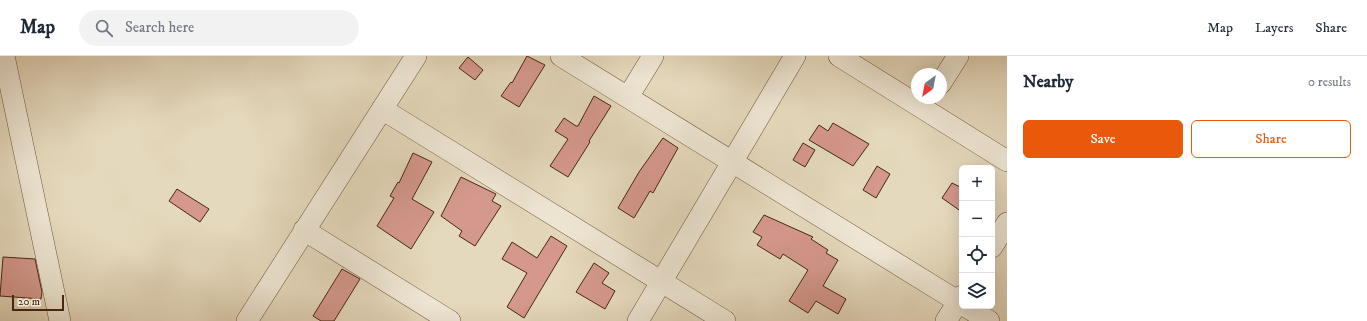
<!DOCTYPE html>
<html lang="en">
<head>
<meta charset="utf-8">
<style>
	:root { --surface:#fff; --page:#f2f2f3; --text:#1f2937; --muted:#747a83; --line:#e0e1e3; --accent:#ea580c }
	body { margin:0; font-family:"IM FELL DW Pica",serif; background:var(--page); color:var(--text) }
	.controls { position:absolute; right:12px; bottom:12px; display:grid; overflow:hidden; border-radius:6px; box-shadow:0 4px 16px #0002 }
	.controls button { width:36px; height:36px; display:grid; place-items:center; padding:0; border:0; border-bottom:1px solid var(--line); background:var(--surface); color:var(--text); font:20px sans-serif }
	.compass { position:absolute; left:911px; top:12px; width:36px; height:36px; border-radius:50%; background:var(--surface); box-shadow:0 4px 16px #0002; rotate:212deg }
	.scale { position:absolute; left:12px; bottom:10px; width:52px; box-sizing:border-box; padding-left:4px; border:2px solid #46280f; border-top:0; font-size:11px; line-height:14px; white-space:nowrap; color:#46280f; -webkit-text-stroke:3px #eee6d4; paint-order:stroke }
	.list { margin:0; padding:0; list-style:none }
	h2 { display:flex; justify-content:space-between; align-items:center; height:52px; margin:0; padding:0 16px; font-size:17px }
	h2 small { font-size:13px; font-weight:400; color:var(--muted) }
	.actions { display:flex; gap:8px; padding:12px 16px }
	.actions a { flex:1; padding:9px 0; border:1px solid var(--accent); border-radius:6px; text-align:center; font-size:14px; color:var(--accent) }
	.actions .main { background:var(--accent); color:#fff }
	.icon { flex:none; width:22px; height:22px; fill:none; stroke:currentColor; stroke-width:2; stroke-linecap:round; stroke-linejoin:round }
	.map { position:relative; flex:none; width:1007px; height:265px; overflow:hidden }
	header { display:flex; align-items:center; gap:24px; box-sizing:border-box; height:56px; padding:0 20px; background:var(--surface); border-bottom:1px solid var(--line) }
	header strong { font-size:19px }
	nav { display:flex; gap:22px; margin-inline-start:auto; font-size:14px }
	.search { width:280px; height:36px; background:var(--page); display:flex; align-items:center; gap:10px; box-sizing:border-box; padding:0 14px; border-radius:22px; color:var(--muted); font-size:15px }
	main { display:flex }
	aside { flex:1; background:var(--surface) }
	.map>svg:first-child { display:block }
	.building { fill:#d5988d; stroke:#46280f }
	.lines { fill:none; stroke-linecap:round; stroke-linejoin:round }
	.minor-casing { stroke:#6e543a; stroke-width:22 }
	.minor { stroke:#eee6d4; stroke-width:21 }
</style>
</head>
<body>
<header>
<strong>Map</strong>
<div class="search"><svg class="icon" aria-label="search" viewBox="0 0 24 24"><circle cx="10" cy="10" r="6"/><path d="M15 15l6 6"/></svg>Search here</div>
<nav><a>Map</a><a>Layers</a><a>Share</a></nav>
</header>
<main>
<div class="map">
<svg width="1007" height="265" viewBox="0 0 1007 265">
	<rect width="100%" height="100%" fill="#e5d9bd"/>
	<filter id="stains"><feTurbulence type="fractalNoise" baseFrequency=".005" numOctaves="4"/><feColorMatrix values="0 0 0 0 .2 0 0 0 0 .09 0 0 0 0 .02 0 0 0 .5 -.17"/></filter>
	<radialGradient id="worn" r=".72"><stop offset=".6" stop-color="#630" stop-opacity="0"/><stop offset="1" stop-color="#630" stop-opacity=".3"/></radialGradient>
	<path class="building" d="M 527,0 L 545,9 L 519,51 L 501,40 L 511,26 L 512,27 Z
		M 468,1 L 483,14 L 475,24 L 459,12 Z
		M 594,40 L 611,50 L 589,85 L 590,86 L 568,121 L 550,110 L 568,83 L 555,75 L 564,62 L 576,70 L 578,70 Z
		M 833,67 L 869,88 L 853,110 L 809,84 L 819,69 L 828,75 Z
		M 663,82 L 678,92 L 653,137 L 650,135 L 634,162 L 618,152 L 639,116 Z
		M 803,87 L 815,94 L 805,111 L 793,104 Z
		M 413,97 L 432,106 L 412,143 L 434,156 L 411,193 L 377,170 L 394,142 L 390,140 L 398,126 L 399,127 Z
		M 877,110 L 890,118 L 876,142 L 863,134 Z
		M 461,121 L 496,138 L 492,145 L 501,150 L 475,190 L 459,180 L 462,175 L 441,160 Z
		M 952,127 L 962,132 L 962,156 L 942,142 Z
		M 177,133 L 209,153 L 200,166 L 169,145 Z
		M 764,159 L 813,181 L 811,183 L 828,194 L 826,197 L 838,204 L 823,230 L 846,243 L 838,258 L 816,245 L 808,257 L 789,245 L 808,214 L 783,198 L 780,203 L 757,189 L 762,181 L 753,176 Z
		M 551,180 L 567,190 L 524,262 L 507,251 L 527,217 L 502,203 L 512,186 L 537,202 Z
		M 3,201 L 35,203 L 42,236 L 41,243 L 0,240 Z
		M 594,207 L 609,217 L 602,227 L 615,235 L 605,253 L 576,236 Z
		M 342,213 L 360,223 L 334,265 L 321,265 L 313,260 Z"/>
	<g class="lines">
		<g class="minor-casing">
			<path id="minor" d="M 4,0 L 60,265
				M 561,0 L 962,248
				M 839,0 L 1007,105
				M 941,27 L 958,0
				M 628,41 L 653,0
				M 382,53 L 725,265
				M 304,174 L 450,265
				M 992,191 L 1007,167
				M 965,250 L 989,265
				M 247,265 L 416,0
				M 638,265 L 795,0
				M 946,265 L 962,240"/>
		</g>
		<use href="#minor" class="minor"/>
	</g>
	<rect width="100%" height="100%" filter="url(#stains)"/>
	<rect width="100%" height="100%" fill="url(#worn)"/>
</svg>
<div class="controls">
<button>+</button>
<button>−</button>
<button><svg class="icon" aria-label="locate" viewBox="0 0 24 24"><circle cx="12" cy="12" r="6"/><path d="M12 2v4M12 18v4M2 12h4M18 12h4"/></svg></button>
<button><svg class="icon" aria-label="layers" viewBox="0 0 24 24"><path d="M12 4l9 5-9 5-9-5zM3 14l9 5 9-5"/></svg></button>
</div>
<svg class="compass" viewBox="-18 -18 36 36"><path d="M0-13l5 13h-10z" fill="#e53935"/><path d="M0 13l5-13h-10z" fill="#747a83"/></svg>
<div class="scale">20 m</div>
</div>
<aside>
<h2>Nearby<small>0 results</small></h2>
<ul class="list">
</ul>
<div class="actions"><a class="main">Save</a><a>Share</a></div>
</aside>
</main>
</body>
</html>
